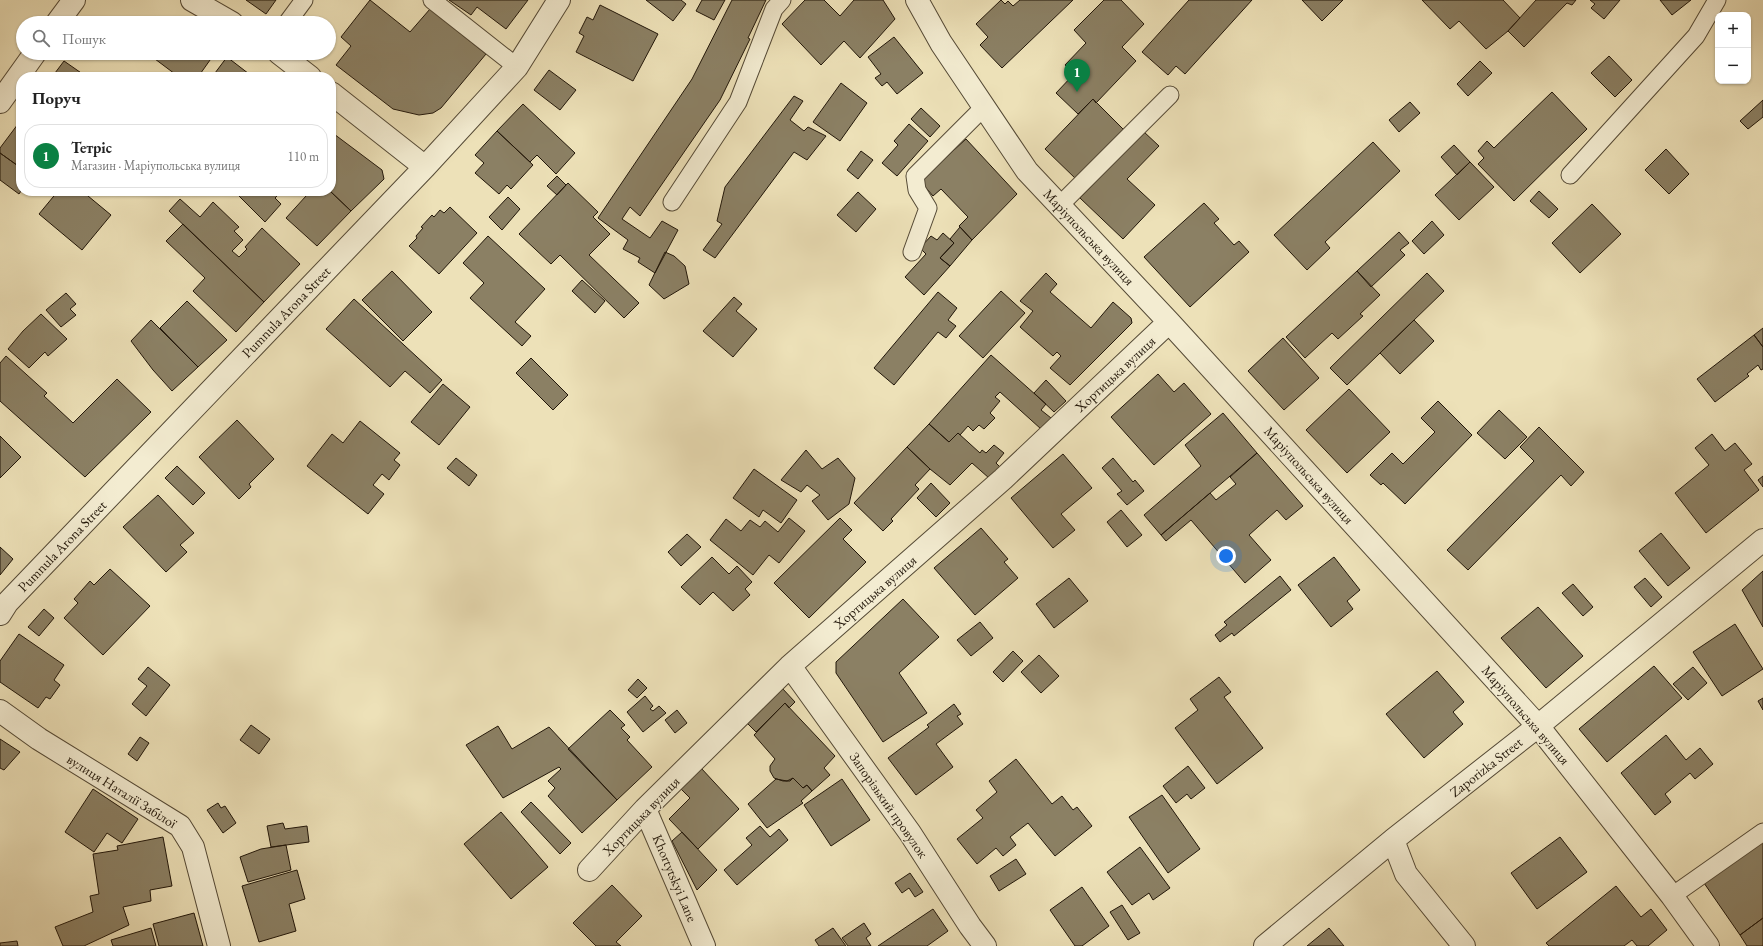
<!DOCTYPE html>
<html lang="uk">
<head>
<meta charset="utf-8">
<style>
	:root { --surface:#fff; --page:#f6f6f6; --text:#222; --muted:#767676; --line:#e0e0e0; --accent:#0b8043 }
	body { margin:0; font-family:"EB Garamond",serif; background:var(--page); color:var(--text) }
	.controls { position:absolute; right:12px; top:12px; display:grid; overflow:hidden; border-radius:8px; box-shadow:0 1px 3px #0004 }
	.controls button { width:36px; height:36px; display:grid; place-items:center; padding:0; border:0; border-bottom:1px solid var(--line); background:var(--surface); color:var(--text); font:20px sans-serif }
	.you { position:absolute; left:1226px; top:556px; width:14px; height:14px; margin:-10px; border:3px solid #fff; border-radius:50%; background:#1a73e8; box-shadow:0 0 0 6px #1a73e833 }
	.badge { display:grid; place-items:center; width:26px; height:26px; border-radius:50%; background:var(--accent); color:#fff; font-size:13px; font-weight:700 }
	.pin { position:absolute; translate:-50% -33px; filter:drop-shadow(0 1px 2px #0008) }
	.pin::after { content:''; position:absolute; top:21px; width:14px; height:12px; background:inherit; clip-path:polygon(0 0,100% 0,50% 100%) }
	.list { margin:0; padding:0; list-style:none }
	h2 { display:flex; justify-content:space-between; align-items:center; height:52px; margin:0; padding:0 16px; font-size:17px }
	h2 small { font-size:13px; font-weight:400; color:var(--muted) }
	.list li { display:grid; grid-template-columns:26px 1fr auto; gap:12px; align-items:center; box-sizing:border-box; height:64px; margin:0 8px 8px; padding:0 8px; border:1px solid var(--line); border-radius:16px }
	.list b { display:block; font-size:15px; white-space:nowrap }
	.list p { margin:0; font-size:13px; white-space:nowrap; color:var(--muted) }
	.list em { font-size:13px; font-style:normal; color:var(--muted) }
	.icon { flex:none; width:22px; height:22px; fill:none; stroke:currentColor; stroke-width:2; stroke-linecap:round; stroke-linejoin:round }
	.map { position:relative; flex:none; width:1763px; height:946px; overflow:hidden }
	.search { position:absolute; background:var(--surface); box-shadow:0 1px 3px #0004; left:16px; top:16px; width:320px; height:44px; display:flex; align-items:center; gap:10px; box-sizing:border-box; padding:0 14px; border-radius:22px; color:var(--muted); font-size:15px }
	.panel { position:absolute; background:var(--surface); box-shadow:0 1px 3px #0004; left:16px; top:72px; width:320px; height:124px; border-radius:16px }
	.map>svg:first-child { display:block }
	.building { fill:#8b8064; stroke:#211609 }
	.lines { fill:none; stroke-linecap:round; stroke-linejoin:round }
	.lane-casing { stroke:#544935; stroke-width:19 }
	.street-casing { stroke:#544935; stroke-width:24 }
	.lane { stroke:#f3ecd1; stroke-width:17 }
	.street { stroke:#f3ecd1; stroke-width:22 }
	.labels { text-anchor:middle; stroke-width:3; stroke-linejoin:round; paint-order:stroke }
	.street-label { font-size:14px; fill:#211609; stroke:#f3ecd1 }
</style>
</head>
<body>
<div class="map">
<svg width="1763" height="946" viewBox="0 0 1763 946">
	<rect width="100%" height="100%" fill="#ede1b8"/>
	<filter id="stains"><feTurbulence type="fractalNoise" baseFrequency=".005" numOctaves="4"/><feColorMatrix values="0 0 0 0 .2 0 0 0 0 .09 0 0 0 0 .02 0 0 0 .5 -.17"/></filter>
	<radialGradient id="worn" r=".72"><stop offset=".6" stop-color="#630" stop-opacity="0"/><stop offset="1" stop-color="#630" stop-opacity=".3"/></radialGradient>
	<path class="building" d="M 246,0 L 276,0 L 266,14 Z
		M 370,0 L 410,32 L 430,9 L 486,54 L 441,108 L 433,113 L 419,115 L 393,109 L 336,65 L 351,46 L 341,37 Z
		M 449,0 L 528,0 L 506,29 L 477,7 L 471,15 Z
		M 646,0 L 681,0 L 686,4 L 673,21 Z
		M 702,0 L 725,0 L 714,20 L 696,11 Z
		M 732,0 L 766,0 L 748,38 L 750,39 L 720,100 L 640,216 L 630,207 L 622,219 L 650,238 L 662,221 L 678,230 L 655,273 L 638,262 L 640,258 L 623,249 L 628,240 L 598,218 L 692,79 Z
		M 805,0 L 824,0 L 840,16 L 854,0 L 883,0 L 895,19 L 860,58 L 844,41 L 821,65 L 782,24 Z
		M 1001,0 L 1005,4 L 1008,1 L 1013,6 L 1020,0 L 1073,0 L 1002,68 L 980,45 L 988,37 L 976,24 Z
		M 1104,0 L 1121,0 L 1144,24 L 1122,47 L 1136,61 L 1096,103 L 1093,99 L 1078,114 L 1056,93 L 1074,74 L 1065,65 L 1086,43 L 1074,30 Z
		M 1189,0 L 1252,0 L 1185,74 L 1176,66 L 1168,75 L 1142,52 Z
		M 1302,0 L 1343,0 L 1322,21 Z
		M 1422,0 L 1503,0 L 1520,18 L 1508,31 L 1486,49 L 1459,21 L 1450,29 Z
		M 1536,0 L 1576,0 L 1572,5 L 1567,3 L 1524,47 L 1508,31 Z
		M 1590,0 L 1620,0 L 1604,19 L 1591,8 L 1595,4 Z
		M 1660,0 L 1691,0 L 1672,15 Z
		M 600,5 L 658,34 L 633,81 L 576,52 L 584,36 L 579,33 L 587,17 L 593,20 Z
		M 170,17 L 178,23 L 165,23 Z
		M 894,37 L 923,73 L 897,94 L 887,82 L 882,86 L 875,78 L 881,74 L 868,57 Z
		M 147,53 L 215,53 L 198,77 L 172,77 L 175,74 Z
		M 1609,56 L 1632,80 L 1615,97 L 1591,73 Z
		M 227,57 L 253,77 L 212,77 Z
		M 64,61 L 87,77 L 52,77 Z
		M 1480,61 L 1492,73 L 1468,96 L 1457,84 Z
		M 549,70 L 576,90 L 560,110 L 534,90 Z
		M 841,83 L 867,103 L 840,141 L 813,122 Z
		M 1552,92 L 1587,129 L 1514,201 L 1478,164 L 1484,158 L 1478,151 L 1487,141 L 1494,148 Z
		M 794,96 L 803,101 L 790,120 L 804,131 L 808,127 L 826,136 L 807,160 L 794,152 L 715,258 L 703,250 L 722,224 L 717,221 L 725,187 Z
		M 1093,99 L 1125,131 L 1077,180 L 1045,149 Z
		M 1763,100 L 1763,117 L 1748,129 L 1740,121 Z
		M 1410,102 L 1420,113 L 1399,132 L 1389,120 Z
		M 523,104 L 575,153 L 556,174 L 537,155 L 530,162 L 497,131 Z
		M 921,108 L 940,126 L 930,137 L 911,119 Z
		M 21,120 L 21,168 L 0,153 L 0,148 Z
		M 909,124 L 928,141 L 897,176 L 882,163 L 898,145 L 894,141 Z
		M 497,131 L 533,165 L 511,189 L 507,185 L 499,194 L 475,173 L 484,163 L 475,155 Z
		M 1143,131 L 1159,146 L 1127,179 L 1155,205 L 1123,239 L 1080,198 Z
		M 334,134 L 382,170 L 384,179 L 351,211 L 330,191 L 331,191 L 331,138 Z
		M 966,139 L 1017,194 L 972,240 L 959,226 L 968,217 L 941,189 L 933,196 L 920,181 Z
		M 1373,142 L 1400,171 L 1325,242 L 1330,248 L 1307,270 L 1274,235 Z
		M 1454,145 L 1470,162 L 1457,175 L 1441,157 Z
		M 1666,149 L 1689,174 L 1669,194 L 1645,170 Z
		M 861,151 L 873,160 L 858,179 L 847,170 Z
		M 0,153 L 21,168 L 21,191 L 19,194 L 0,180 Z
		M 1470,162 L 1494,187 L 1459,220 L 1435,195 Z
		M 557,176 L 566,185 L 557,195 L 547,186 Z
		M 568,183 L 598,212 L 593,217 L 610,234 L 589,255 L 639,303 L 624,318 L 560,255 L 551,264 L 519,234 Z
		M 58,191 L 82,191 L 111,215 L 82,250 L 39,214 Z
		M 234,191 L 275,191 L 279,194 L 275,198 L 281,204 L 265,222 Z
		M 301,191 L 330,191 L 351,211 L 317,246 L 286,218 L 306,196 Z
		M 1539,191 L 1558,209 L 1549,218 L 1530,201 Z
		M 858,192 L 876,209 L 856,232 L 837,215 Z
		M 508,197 L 520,209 L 502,230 L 489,217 Z
		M 180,199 L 200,217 L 213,202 L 239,227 L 234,231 L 243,240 L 232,251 L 239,257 L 247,249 L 245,247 L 262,228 L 300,264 L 264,302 L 169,211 Z
		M 1204,203 L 1219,219 L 1214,223 L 1234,245 L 1239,241 L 1249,252 L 1190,307 L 1144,257 Z
		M 1592,204 L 1621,234 L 1580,273 L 1552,243 Z
		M 450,207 L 477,233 L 439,274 L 409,246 L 417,238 L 416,236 L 423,228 L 421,227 L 432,215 L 434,217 L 440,210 L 444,213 Z
		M 1432,221 L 1444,235 L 1424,254 L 1412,241 Z
		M 183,224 L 264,302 L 236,332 L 193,291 L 205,278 L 166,241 Z
		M 960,227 L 972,240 L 950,266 L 940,258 L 954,243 L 950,239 Z
		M 1399,232 L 1409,243 L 1400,250 L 1405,255 L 1371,287 L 1357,271 Z
		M 943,233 L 954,243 L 940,258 L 950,266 L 924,295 L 905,277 L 926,254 L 920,248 L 931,236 L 937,240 Z
		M 488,236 L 545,289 L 515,322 L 531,336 L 522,346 L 470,298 L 484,283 L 463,263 Z
		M 665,252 L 674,256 L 685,266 L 689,284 L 664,299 L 649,285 Z
		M 392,271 L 432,312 L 403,341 L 362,300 Z
		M 1357,271 L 1380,295 L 1360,314 L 1363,316 L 1338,339 L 1332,333 L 1305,358 L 1286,337 Z
		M 1046,273 L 1057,284 L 1050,292 L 1091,328 L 1113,302 L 1131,318 L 1132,323 L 1070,385 L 1050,368 L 1061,356 L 1057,352 L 1053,356 L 1020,327 L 1033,311 L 1020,301 Z
		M 1427,273 L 1444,291 L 1347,385 L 1330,368 Z
		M 582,280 L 605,301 L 595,313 L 572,291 Z
		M 1001,291 L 1025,313 L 983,358 L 959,336 Z
		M 938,292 L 957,308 L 948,320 L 956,326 L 946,338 L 938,332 L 894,385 L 874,368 Z
		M 66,293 L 76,304 L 70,309 L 76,315 L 61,327 L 46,310 Z
		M 734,297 L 742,304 L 736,311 L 757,329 L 733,357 L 703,331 Z
		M 354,299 L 442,380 L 430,393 L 405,371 L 390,387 L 326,329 Z
		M 187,301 L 227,340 L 198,367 L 160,328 Z
		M 41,314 L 67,339 L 48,356 L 45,352 L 29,368 L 8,349 L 23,331 Z
		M 151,320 L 198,367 L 172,391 L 153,370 L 131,341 Z
		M 1414,320 L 1434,341 L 1400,374 L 1380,353 Z
		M 1763,328 L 1763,347 L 1754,335 Z
		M 1754,335 L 1763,347 L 1763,369 L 1761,370 L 1758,365 L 1747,374 L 1749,376 L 1715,402 L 1697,379 Z
		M 1283,338 L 1319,378 L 1284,410 L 1248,371 Z
		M 991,355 L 1046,404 L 1041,410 L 1051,418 L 1041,429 L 1000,392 L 995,397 L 1000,401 L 990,413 L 995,418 L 984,429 L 979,425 L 973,431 L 968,426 L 960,435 L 958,433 L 949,442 L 929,424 Z
		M 6,356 L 47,393 L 44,396 L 73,423 L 117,379 L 151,412 L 85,477 L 0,401 L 0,363 Z
		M 531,358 L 568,395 L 553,410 L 516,373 Z
		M 1158,374 L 1174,392 L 1184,383 L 1211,414 L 1154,465 L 1111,417 Z
		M 1046,380 L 1066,401 L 1054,412 L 1034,393 Z
		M 443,384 L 470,407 L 439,445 L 411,422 Z
		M 1349,389 L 1390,432 L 1347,473 L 1306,430 Z
		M 1438,401 L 1472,435 L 1405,504 L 1383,483 L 1381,485 L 1370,475 L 1392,453 L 1403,464 L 1435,432 L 1421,418 Z
		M 1499,410 L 1527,437 L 1505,459 L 1477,433 Z
		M 1223,413 L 1257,453 L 1161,535 L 1144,515 L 1201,466 L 1185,445 Z
		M 237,420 L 274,459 L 249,484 L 251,487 L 239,499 L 199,457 Z
		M 360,421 L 400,453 L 394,460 L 400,465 L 389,480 L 382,474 L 373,485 L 384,494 L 368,514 L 307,466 L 332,434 L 343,443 Z
		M 929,424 L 949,442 L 958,433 L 980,453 L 982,450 L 986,453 L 994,445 L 1004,453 L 996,463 L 1000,467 L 989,478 L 972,463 L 950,485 L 930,469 L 907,447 Z
		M 1539,427 L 1584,472 L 1571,486 L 1561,475 L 1468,570 L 1447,550 L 1534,461 L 1520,447 Z
		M 1712,434 L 1725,451 L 1735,443 L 1752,464 L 1744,470 L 1759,490 L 1706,533 L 1675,493 L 1709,465 L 1695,448 Z
		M 0,436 L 21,457 L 0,478 Z
		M 907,447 L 930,469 L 915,485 L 919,489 L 891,519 L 893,521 L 883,531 L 854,503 Z
		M 806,450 L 822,469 L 838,458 L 855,478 L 849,504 L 828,520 L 812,501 L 820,495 L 807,485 L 801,492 L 781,480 Z
		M 1257,453 L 1303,506 L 1286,520 L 1277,510 L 1249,535 L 1271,560 L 1245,583 L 1191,520 L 1166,541 L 1161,535 L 1210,493 L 1216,500 L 1236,484 L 1230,477 Z
		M 1063,454 L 1092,488 L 1061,514 L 1075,530 L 1053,548 L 1011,498 Z
		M 456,458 L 477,475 L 469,486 L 447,468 Z
		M 1113,458 L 1133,482 L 1135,480 L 1144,491 L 1127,505 L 1117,494 L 1122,491 L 1102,468 Z
		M 177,466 L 205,493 L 193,505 L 165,478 Z
		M 754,469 L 797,500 L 781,523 L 763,510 L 759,517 L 733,498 Z
		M 1763,476 L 1763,487 L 1758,480 Z
		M 931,483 L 950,503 L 936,517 L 917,498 Z
		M 158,495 L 194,533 L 180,545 L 187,552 L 166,572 L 123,527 Z
		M 1121,510 L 1142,535 L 1127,547 L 1107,522 Z
		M 789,518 L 805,531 L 779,563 L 769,555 L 753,575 L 710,540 L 726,519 L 741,531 L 750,520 L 760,527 L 765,521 L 778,532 Z
		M 840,518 L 852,530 L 843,539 L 866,562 L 809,618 L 774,583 Z
		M 981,528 L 1008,559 L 1004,562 L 1018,578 L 975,615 L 934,568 Z
		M 1661,533 L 1690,568 L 1668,586 L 1639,551 Z
		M 687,534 L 701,547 L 681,566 L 668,552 Z
		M 0,547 L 13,559 L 0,575 Z
		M 712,557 L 729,574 L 737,566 L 752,582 L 745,589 L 750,595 L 733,611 L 713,592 L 700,605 L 681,587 Z
		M 1334,557 L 1360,590 L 1347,601 L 1353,609 L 1331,627 L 1298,585 Z
		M 110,569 L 150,606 L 103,655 L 64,618 L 78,603 L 74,599 L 90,581 L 94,585 Z
		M 1763,571 L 1763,627 L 1742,590 Z
		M 1280,576 L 1291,590 L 1234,636 L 1232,633 L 1220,642 L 1215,635 L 1227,625 L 1224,622 Z
		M 1069,578 L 1088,601 L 1054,628 L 1036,604 Z
		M 1645,578 L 1662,597 L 1651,607 L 1634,587 Z
		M 1573,584 L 1593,607 L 1583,616 L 1562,593 Z
		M 903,599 L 939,637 L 899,673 L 927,713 L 883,742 L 836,673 L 836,662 Z
		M 1538,607 L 1583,656 L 1546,688 L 1501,638 Z
		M 44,609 L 54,618 L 39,636 L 28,627 Z
		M 980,622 L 993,638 L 971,656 L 957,640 Z
		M 1735,624 L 1763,669 L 1722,696 L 1693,652 Z
		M 19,634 L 64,665 L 54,680 L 60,685 L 50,699 L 46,697 L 38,708 L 0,682 L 0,661 Z
		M 1013,651 L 1023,661 L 1003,682 L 993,672 Z
		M 1039,655 L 1059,676 L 1041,693 L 1021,672 Z
		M 1654,666 L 1682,698 L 1607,762 L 1579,729 Z
		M 148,667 L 170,685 L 146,716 L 132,704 L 147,686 L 138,679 Z
		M 1693,667 L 1707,683 L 1688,700 L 1673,684 Z
		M 1437,671 L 1464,702 L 1453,712 L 1463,724 L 1424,758 L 1386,714 Z
		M 1219,677 L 1231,692 L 1224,697 L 1263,748 L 1217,784 L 1175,728 L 1198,710 L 1190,699 Z
		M 638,679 L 647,688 L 637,698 L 628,690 Z
		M 782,688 L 795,702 L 789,708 L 785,703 L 756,732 L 744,720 Z
		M 645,696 L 653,706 L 650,709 L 653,711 L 659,706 L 666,713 L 643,732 L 627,712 Z
		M 1763,698 L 1763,710 L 1758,701 Z
		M 785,703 L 835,756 L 824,768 L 830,775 L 812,791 L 807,785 L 803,788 L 793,778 L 790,781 L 783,781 L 774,778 L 770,771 L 770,766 L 775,759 L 754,735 Z
		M 954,704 L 961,714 L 957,716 L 963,724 L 936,744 L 953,767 L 916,795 L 888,758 L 929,727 L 927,725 Z
		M 610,710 L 625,725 L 621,728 L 630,737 L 627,740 L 652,767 L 617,800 L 568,749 Z
		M 677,710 L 687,723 L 675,733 L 665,720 Z
		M 251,725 L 270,739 L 259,754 L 240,740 Z
		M 498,726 L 512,749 L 549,727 L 617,800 L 582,833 L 548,796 L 555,788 L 548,781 L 561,769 L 559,767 L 503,798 L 466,745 Z
		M 1666,735 L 1686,760 L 1700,748 L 1713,764 L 1695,779 L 1690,773 L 1665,794 L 1671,802 L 1655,815 L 1621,773 Z
		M 140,737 L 149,743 L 137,761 L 128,754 Z
		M 0,739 L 20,752 L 4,770 L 0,768 Z
		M 1016,759 L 1052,804 L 1062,796 L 1073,810 L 1077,807 L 1092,826 L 1055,856 L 1028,823 L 1010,837 L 1016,845 L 1003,856 L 996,848 L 977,864 L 957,839 L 983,818 L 976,810 L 997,792 L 989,781 Z
		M 1188,766 L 1205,788 L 1191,799 L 1187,794 L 1176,803 L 1163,786 Z
		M 701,768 L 739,809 L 698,849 L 669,819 L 690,798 L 680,788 Z
		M 793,778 L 803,788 L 807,785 L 812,791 L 801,801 L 803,803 L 767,828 L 748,804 L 776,779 L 787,781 Z
		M 842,779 L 870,820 L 831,846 L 804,805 Z
		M 93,789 L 138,819 L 122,843 L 107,833 L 94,852 L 65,832 Z
		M 1162,795 L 1200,849 L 1168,873 L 1129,817 Z
		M 531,802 L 571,843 L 560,854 L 521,812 Z
		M 218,803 L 221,808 L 225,806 L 236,823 L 223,833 L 207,810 Z
		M 501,812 L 548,867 L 511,899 L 464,844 Z
		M 283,823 L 285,829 L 307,826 L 309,842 L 271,847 L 267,826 Z
		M 760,826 L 770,837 L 779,829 L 788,840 L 737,885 L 724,870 L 752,845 L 746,838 Z
		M 682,832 L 717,870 L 697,890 L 672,841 Z
		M 163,837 L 172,886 L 150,890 L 151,901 L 123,907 L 129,925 L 84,946 L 63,946 L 55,927 L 93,912 L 90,896 L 99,894 L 93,854 L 118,850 L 117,846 Z
		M 1560,837 L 1587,872 L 1537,909 L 1511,873 Z
		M 1763,842 L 1763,918 L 1740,935 L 1704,883 Z
		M 286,845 L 291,870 L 248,882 L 240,857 L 261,849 Z
		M 1140,847 L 1170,888 L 1153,900 L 1149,893 L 1132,905 L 1107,872 Z
		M 1016,859 L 1026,874 L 999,891 L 990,876 Z
		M 297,870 L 305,899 L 289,904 L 296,931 L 259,942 L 242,886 Z
		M 910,873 L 923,892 L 915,897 L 909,888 L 902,893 L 895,883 Z
		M 612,885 L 642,916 L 616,942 L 621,946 L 596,946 L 573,923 Z
		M 1616,886 L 1641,917 L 1651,909 L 1667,930 L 1648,946 L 1637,946 L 1632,940 L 1624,946 L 1549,946 L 1546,943 Z
		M 1082,887 L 1109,926 L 1082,946 L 1075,946 L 1050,910 Z
		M 1122,905 L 1140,933 L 1128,940 L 1110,912 Z
		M 933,909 L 948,931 L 927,946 L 878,946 Z
		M 194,913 L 203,946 L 159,946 L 153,924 Z
		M 1763,918 L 1763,946 L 1747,946 L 1740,935 Z
		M 864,923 L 871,934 L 866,938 L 871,946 L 848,946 L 842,938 Z
		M 151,928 L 156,946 L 113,946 L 111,940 Z
		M 833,928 L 846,946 L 819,946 L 815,940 Z
		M 1329,928 L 1344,946 L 1307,946 Z
		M 17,941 L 18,946 L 0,946 L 0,943 Z"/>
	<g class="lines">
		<g class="lane-casing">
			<path id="lane" d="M 432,0 L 517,67
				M 287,23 L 304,0
				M 1570,175 L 1696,36 L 1717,0
				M 672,202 L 738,102 L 774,9 L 782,0
				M 1059,206 L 1170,95
				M 912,252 L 928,208 L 917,190 L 915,176 L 984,107
				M 1672,896 L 1763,832"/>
		</g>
		<g class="street-casing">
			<path id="street" d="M 192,0 L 232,23
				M 917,0 L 941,43 L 1027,171 L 1169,322 L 1538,726 L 1672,896 L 1708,946
				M 57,23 L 74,0
				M 279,53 L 310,77
				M 331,93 L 425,167
				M 0,102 L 35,53
				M 0,614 L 7,603 L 425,167 L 517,67 L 559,0
				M 790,666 L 910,833 L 970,926 L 985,946
				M 0,711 L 39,739 L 180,826 L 193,847 L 219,946
				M 645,809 L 704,946
				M 1393,840 L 1406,874 L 1464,946
				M 589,870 L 645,809 L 790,666 L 1003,479 L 1169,322
				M 1265,946 L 1393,840 L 1538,726 L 1763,540"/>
		</g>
		<use href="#lane" class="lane"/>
		<use href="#street" class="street"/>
	</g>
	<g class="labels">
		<g class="street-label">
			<text transform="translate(1089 237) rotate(47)" y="5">Маріупольська вулиця</text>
			<text transform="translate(286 312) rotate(-46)" y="5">Pumnula Arona Street</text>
			<text transform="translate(1115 374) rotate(-43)" y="5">Хортицька вулиця</text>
			<text transform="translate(1309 475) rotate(48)" y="5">Маріупольська вулиця</text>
			<text transform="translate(62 546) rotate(-46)" y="5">Pumnula Arona Street</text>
			<text transform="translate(875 592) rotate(-41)" y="5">Хортицька вулиця</text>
			<text transform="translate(1526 715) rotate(49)" y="5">Маріупольська вулиця</text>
			<text transform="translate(1486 767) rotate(-38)" y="5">Zaporizka Street</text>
			<text transform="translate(122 791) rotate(32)" y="5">вулиця Наталії Забілої</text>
			<text transform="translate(889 805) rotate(55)" y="5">Запорізький провулок</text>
			<text transform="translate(641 816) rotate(-46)" y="5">Хортицька вулиця</text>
			<text transform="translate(675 878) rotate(67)" y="5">Khortytskyi Lane</text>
		</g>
	</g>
	<rect width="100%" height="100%" filter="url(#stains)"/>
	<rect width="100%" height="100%" fill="url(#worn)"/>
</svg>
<div class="controls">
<button>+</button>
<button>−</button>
</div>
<div class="you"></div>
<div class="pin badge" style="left:1077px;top:92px">1</div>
<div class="search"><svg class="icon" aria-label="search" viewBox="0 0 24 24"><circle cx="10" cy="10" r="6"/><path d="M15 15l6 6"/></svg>Пошук</div>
<section class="panel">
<h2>Поруч<small></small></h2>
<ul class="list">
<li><span class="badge">1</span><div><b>Тетріс</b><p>Магазин · Маріупольська вулиця</p></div><em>110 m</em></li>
</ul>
</section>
</div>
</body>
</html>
